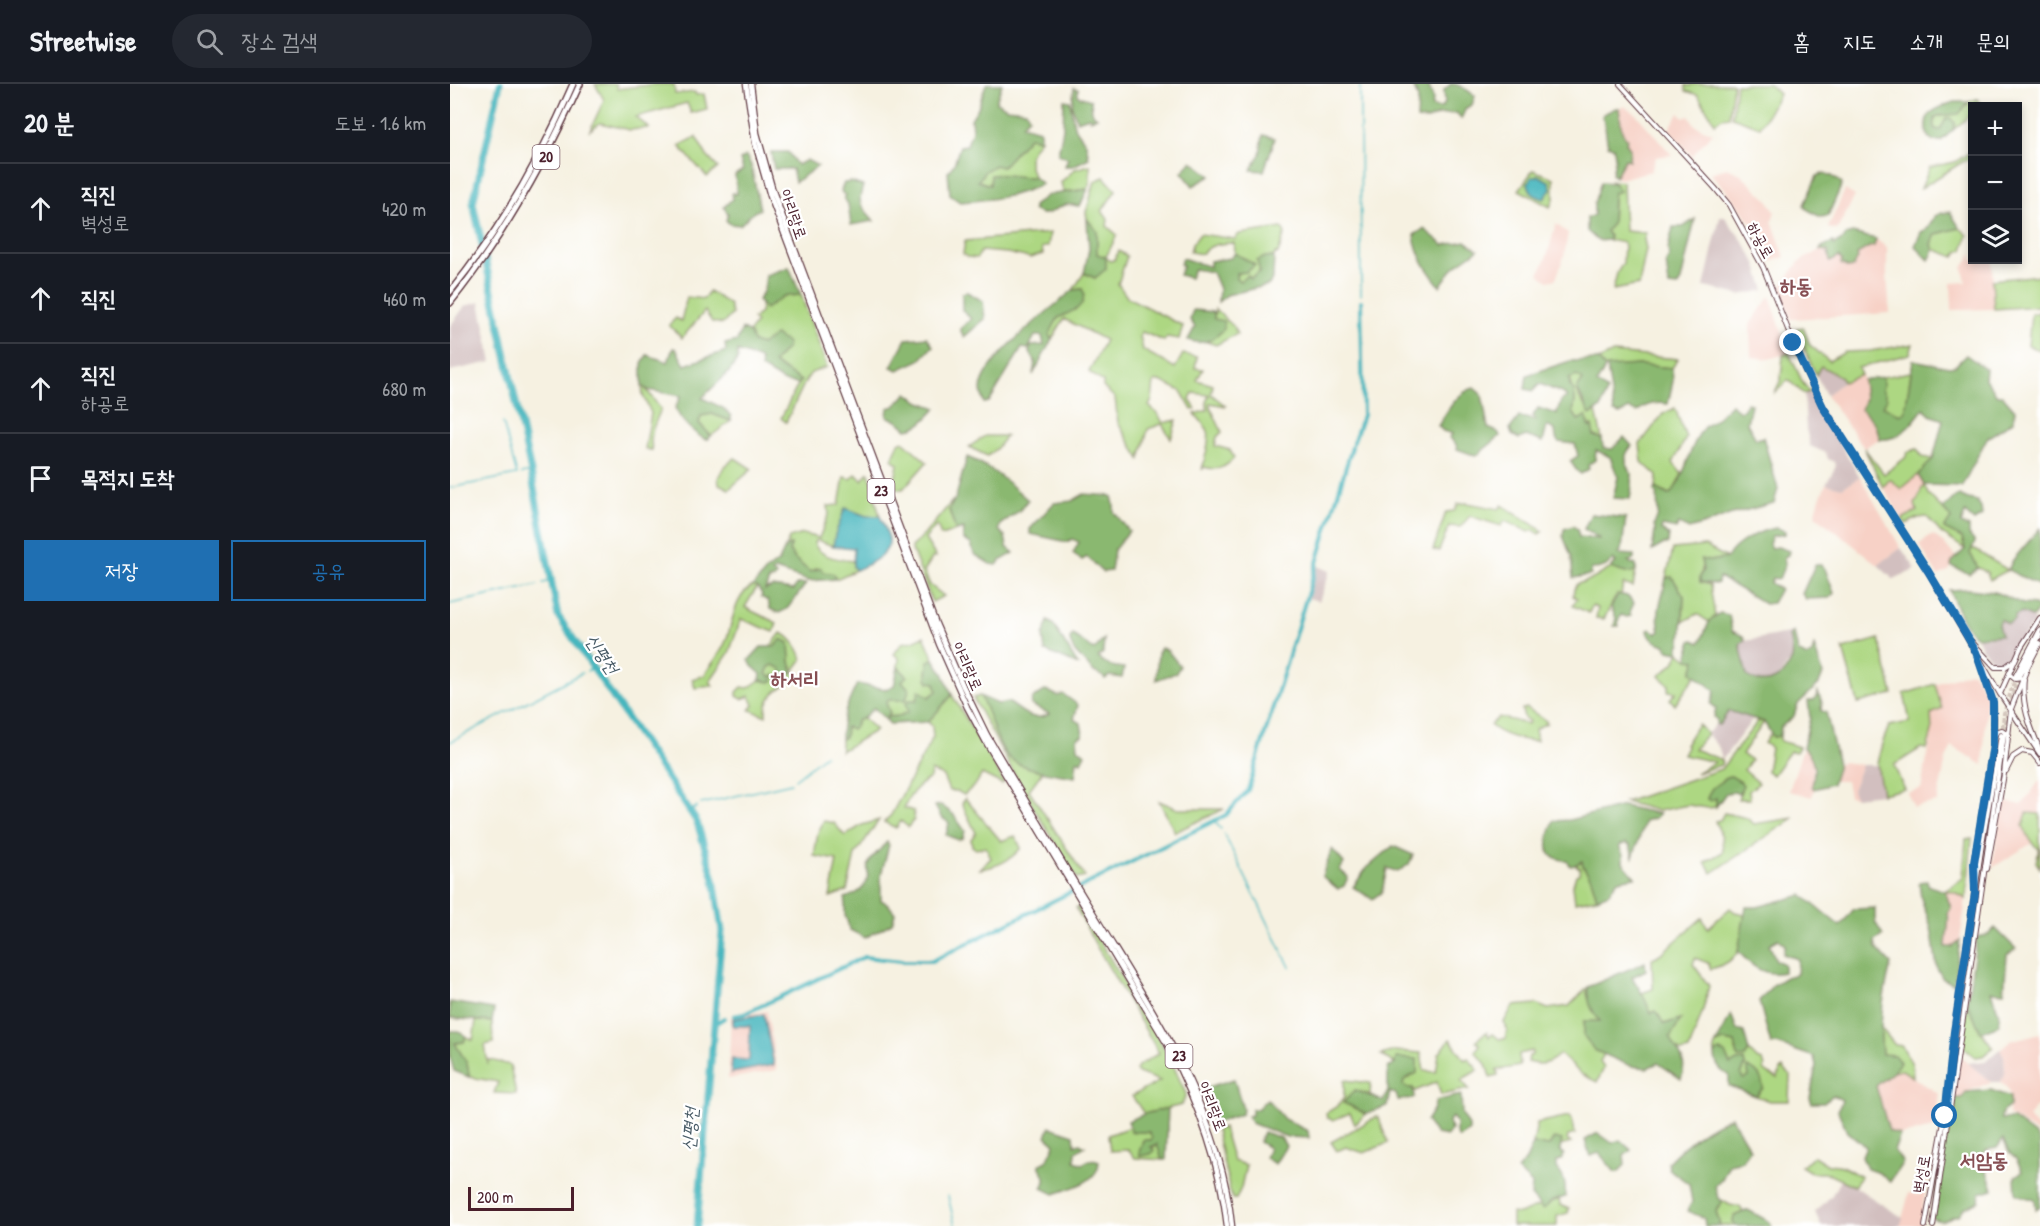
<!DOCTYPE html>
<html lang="ko">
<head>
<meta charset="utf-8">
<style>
	:root { --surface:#171b24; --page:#242831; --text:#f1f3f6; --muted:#9ea1a6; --line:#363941; --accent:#1f6fb2 }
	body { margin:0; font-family:"Patrick Hand","Poor Story",sans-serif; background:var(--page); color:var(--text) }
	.controls { position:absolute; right:18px; top:18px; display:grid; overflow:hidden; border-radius:0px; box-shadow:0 3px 9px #0003 }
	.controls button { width:54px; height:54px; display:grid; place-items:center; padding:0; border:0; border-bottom:2px solid var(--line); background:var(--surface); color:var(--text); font:30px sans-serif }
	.scale { position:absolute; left:18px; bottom:15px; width:106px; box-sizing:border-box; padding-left:6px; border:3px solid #4a1f2b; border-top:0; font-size:16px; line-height:21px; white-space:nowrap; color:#4a1f2b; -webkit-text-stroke:4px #fff; paint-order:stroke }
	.stop { position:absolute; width:18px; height:18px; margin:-14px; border:4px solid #1f6fb2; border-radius:50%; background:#fff }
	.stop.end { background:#1f6fb2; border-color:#fff; box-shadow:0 2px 6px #0008 }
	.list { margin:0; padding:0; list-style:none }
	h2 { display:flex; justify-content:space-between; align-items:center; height:78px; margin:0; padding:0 24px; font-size:26px }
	h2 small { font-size:20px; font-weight:400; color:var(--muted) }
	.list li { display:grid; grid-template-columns:39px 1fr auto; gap:18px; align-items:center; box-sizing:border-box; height:90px; padding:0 24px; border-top:2px solid var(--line) }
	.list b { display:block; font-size:22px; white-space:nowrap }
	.list p { margin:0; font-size:20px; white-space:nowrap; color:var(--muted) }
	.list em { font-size:20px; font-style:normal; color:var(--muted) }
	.actions { display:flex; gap:12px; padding:18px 24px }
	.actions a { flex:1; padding:14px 0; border:2px solid var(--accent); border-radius:0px; text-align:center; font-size:21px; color:var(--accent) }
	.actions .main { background:var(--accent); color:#fff }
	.icon { flex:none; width:33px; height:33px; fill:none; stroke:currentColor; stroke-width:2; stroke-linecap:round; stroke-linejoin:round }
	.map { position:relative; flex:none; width:1590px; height:1142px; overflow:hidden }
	header { display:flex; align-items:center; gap:36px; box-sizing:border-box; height:84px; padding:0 30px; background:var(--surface); border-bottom:2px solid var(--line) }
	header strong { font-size:28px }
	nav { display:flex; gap:33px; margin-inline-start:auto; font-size:21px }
	.search { width:420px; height:54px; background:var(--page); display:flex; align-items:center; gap:15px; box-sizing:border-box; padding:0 21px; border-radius:33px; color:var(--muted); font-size:22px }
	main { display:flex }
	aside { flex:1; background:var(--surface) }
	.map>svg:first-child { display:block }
	.built { fill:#f7d1c6 }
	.industrial { fill:#d2bfbf }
	.green { fill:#add782; stroke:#7c7b56; stroke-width:1.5 }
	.forest { fill:#8ab870; stroke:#6a6c4e; stroke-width:1.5 }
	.water { fill:#46b6be; stroke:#486a74; stroke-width:1.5 }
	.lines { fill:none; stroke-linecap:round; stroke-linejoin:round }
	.stream { stroke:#46b6be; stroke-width:1.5 }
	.canal { stroke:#46b6be; stroke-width:4 }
	.river { stroke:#46b6be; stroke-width:7 }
	.secondary-tunnel { stroke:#d4c7bd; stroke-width:4; stroke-dasharray:4 2; stroke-linecap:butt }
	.secondary-casing { stroke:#643e46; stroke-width:6 }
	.trunk-casing { stroke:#643e46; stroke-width:7 }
	.motorway-casing { stroke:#643e46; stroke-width:8 }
	.secondary { stroke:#fff; stroke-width:4 }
	.trunk { stroke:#fff; stroke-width:4.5 }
	.motorway { stroke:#fff; stroke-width:5 }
	.route { stroke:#1f6fb2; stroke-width:8 }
	.labels { text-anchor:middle; stroke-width:4.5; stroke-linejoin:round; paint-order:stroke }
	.shield { fill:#fff; stroke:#80626b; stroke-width:1.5 }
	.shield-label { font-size:15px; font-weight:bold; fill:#4a1f2b }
	.street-label { font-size:16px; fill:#4a1f2b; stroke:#fff }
	.water-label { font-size:18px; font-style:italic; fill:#485b66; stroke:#fff }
	.quarter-label { font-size:20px; font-weight:bold; fill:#864e53; stroke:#fff }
</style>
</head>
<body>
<header>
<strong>Streetwise</strong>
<div class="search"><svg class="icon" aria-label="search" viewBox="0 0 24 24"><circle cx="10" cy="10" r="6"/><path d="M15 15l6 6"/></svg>장소 검색</div>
<nav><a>홈</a><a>지도</a><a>소개</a><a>문의</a></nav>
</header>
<main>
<aside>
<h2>20 분<small>도보 · 1.6 km</small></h2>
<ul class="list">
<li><svg class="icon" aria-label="ahead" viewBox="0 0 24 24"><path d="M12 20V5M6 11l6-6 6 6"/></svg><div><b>직진</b><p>벽성로</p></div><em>420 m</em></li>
<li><svg class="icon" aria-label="ahead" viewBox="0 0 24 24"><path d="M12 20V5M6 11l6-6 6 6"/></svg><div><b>직진</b></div><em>460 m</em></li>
<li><svg class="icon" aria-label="ahead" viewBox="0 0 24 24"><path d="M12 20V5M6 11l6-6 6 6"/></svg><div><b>직진</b><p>하공로</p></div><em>680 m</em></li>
<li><svg class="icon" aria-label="arrive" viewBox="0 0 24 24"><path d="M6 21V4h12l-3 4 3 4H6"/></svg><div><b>목적지 도착</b></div></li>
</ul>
<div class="actions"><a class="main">저장</a><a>공유</a></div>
</aside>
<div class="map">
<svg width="1590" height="1142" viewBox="0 0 1590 1142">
	<rect width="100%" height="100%" fill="#fff"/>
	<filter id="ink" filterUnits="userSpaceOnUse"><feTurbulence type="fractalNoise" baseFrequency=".0167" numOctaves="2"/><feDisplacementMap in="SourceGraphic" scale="12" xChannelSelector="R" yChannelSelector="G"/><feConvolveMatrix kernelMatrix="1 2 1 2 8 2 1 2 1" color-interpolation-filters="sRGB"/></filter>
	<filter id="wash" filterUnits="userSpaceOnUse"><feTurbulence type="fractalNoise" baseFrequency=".008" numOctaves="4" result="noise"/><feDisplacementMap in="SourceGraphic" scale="24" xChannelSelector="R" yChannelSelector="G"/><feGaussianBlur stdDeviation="1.35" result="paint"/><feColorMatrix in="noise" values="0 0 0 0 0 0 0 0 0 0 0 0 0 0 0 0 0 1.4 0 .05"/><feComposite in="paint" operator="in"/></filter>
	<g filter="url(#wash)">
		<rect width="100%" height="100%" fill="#f6f1e1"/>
		<path class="built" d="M 1174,22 L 1185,29 L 1222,71 L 1206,73 L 1201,87 L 1170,95 L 1165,93 L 1171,78 L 1175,74 L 1179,75 L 1180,66 L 1176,59 L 1177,55 L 1172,48 L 1169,24 Z
			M 1229,29 L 1234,34 L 1239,32 L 1245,41 L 1262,49 L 1242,72 L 1219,45 Z
			M 1277,84 L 1291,90 L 1316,114 L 1325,127 L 1322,137 L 1335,173 L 1319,178 L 1305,144 L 1278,108 L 1260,89 Z
			M 1395,106 L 1405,112 L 1387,146 L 1378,144 Z
			M 1106,140 L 1118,149 L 1114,172 L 1106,195 L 1098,197 L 1089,190 L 1097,172 Z
			M 1426,155 L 1437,164 L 1437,192 L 1440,229 L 1341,235 L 1330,204 L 1349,178 L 1370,166 L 1378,166 L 1403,183 L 1408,174 L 1407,170 L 1419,163 L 1424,162 Z
			M 1522,169 L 1522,176 L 1541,176 L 1542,177 L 1544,225 L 1502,226 L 1501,199 L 1516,198 L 1513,184 Z
			M 1320,212 L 1339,269 L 1318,275 L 1301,273 L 1300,240 Z
			M 1411,291 L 1413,296 L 1415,315 L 1411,325 L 1419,332 L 1429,347 L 1429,355 L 1414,364 L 1376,311 L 1393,298 Z
			M 1468,391 L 1474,401 L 1469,408 L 1468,415 L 1465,420 L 1467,427 L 1452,435 L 1433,403 L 1440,394 L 1451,405 Z
			M 1410,393 L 1451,464 L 1428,481 L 1365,431 L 1370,414 L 1376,400 L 1392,404 Z
			M 1483,451 L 1494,459 L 1507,475 L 1502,478 L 1500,486 L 1488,492 L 1469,460 Z
			M 1522,587 L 1537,611 L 1533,681 L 1502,662 L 1496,675 L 1487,718 L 1464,723 L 1457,709 L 1471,705 L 1482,648 L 1481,630 L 1492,625 L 1485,600 Z
			M 1353,664 L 1361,670 L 1363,674 L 1362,702 L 1364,705 L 1362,713 L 1339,707 Z
			M 1393,678 L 1412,681 L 1402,706 L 1405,713 L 1399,712 L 1396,697 L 1383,697 L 1388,681 Z
			M 1590,696 L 1590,730 L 1577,729 L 1573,742 L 1582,759 L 1542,784 L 1553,717 L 1572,721 Z
			M 1495,807 L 1504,808 L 1516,815 L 1510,856 L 1502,863 L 1496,863 L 1496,845 L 1500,834 L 1498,829 L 1501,824 Z
			M 317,927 L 327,986 L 278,995 L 281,933 Z
			M 1590,949 L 1590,1019 L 1578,1033 L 1590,1046 L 1590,1051 L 1559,1031 L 1560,1013 L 1558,1005 L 1551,998 L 1555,987 L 1554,972 L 1550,965 L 1560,957 Z
			M 1510,972 L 1541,998 L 1516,1008 L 1511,1014 L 1505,1014 Z
			M 1452,986 L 1489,1010 L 1485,1044 L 1450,1051 L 1439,1047 L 1426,1002 L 1443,988 Z
			M 1470,1078 L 1480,1078 L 1470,1142 L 1450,1142 L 1459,1109 L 1469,1111 Z"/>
		<path class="industrial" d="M 1274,132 L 1293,157 L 1306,179 L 1315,206 L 1290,211 L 1254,203 L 1270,133 Z
			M 30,218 L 42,278 L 0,287 L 0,242 L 15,222 Z
			M 1371,281 L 1391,293 L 1393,298 L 1376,311 L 1366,291 Z
			M 1360,308 L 1410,393 L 1392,404 L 1376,400 L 1386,382 L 1384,378 L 1378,375 L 1376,369 L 1360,362 L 1356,345 L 1354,310 Z
			M 1451,464 L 1466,485 L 1444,496 L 1428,481 Z
			M 868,482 L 880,487 L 869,517 L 858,514 Z
			M 1572,529 L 1582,533 L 1584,538 L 1555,579 L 1544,578 L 1532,565 L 1527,554 L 1541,553 L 1550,535 Z
			M 1344,548 L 1340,552 L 1343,573 L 1328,594 L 1316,599 L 1305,598 L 1297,592 L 1290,559 L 1295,557 Z
			M 1278,627 L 1303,635 L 1272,676 L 1269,664 L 1257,650 L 1266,640 L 1269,640 Z
			M 1412,681 L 1428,681 L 1432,710 L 1405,713 L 1404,711 L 1402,706 Z
			M 1550,965 L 1554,972 L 1555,988 L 1551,998 L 1541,998 L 1518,979 L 1535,977 Z
			M 1390,1096 L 1404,1102 L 1453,1134 L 1450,1142 L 1371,1142 L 1365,1128 L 1382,1111 Z"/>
		<path class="green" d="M 145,0 L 166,0 L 167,5 L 206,0 L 224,0 L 225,10 L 245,8 L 246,11 L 254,10 L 257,25 L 241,29 L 237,19 L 186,33 L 199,44 L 180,46 L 150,39 L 140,46 L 154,16 Z
			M 1241,0 L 1283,0 L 1279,33 L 1272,34 L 1265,39 L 1248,11 L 1236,7 L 1236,1 L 1240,2 Z
			M 1286,0 L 1319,0 L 1329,10 L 1310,43 L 1282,33 Z
			M 1527,15 L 1532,22 L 1522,22 L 1522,30 L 1503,46 L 1505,39 L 1496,35 L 1490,46 L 1485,45 C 1482,40 1484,36 1487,32 L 1495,32 L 1517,22 L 1519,18 Z
			M 246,53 L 257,72 L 268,84 L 257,93 L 229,62 Z
			M 579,53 L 590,55 C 579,70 575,75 584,93 L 570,94 L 541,91 L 540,101 L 528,97 L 535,86 L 545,81 L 552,83 Z
			M 1522,67 L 1522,72 L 1471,104 L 1480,83 L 1505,78 Z
			M 640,81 L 640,100 L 638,105 L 613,108 L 611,98 L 625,85 Z
			M 1083,86 L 1104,94 L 1104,115 L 1100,123 L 1069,106 Z
			M 654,93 L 666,106 L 652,127 L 658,135 L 657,142 L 667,151 L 656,173 L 660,177 L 664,176 L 669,167 L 677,172 L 668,200 L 677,213 L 733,242 L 729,255 L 717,253 L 714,257 L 692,248 L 690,252 L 693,266 L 725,284 L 733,270 L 747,273 L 745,284 L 753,285 L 747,296 L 763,301 L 761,310 L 776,322 L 760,319 L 760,322 L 772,348 L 767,353 L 765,362 L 780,366 L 784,374 C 776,384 766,387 754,383 L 752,386 C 754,375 761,356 758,347 C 755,341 749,335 745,330 L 758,326 L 756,318 L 759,311 L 743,309 L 740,316 L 746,325 L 742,326 L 731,307 L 710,297 L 704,298 L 702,316 L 699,322 L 708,330 L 713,339 L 727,336 L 721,355 L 712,340 L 698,345 L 690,375 L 668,339 L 665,314 L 653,303 L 653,298 L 639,288 L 655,256 L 614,235 L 602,255 L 598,251 L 608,234 L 613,232 L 632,205 L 623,206 L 634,189 L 645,194 L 647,147 L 637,135 L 636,128 L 645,97 Z
			M 1161,97 L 1173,98 L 1175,147 L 1196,149 L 1194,155 L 1196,165 L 1189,201 L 1163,206 L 1167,189 L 1173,179 L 1174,159 L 1158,156 L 1160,152 L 1155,146 L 1162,140 L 1164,100 Z
			M 832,144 L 835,149 L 828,170 L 825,169 L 824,173 L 815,173 C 810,189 808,194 790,197 L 786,194 L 787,189 L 804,181 L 785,169 L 784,159 C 772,159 759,160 752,170 L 740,168 L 742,160 L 750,150 L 785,155 L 789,150 Z
			M 1510,144 L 1518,151 L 1513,166 L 1508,168 L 1505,173 L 1483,165 L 1482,160 L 1486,150 Z
			M 600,149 L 598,162 L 592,164 L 593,170 L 580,174 L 557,169 L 531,167 L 527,174 L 517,173 L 513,170 L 515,157 Z
			M 1590,191 L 1590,222 L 1544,225 L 1542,196 Z
			M 259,207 L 279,220 L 282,230 L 273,240 L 262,238 L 255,227 L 232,254 L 219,241 L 226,234 L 231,237 L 237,213 L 254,215 Z
			M 351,211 L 377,283 L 361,289 L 356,296 L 336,338 L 331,334 L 350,297 L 323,279 L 337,264 L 312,261 L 303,258 L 299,248 L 306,239 L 303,235 L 310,229 L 311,220 L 315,224 L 334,212 Z
			M 765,225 L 783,242 L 787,250 L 766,261 L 757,258 L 768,251 L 764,235 Z
			M 1590,228 L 1590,266 L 1578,262 L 1581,230 Z
			M 1353,243 L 1360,261 L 1379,277 L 1395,268 L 1420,267 L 1463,260 L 1460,270 L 1408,284 L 1411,291 L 1393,298 L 1391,293 L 1371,282 L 1366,291 L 1349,253 L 1347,244 Z
			M 1163,269 L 1228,275 L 1222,284 L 1189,281 L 1155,284 L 1148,276 Z
			M 1339,269 L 1353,299 L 1360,308 L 1354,310 L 1338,296 L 1324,310 L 1331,295 L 1333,271 Z
			M 1461,288 L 1455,329 L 1450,331 L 1433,322 L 1432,305 L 1434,300 L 1432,293 Z
			M 1128,291 L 1133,296 L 1127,306 L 1130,315 L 1141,330 L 1146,327 L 1152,355 L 1144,352 L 1136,332 L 1128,336 L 1123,328 L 1125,317 L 1119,294 Z
			M 192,302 C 200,307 204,318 211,325 C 205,340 199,349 202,366 L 195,365 L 201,329 L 193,312 Z
			M 1225,324 L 1236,354 L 1223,379 L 1232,390 L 1224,406 L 1219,411 L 1206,404 L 1207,392 L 1192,378 L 1190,360 L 1213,330 Z
			M 262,330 L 281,337 L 261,352 L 249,339 L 251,332 Z
			M 535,352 L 556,352 L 547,364 L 537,372 L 519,363 Z
			M 453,357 L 477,378 L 453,405 L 446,405 L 445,396 L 448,380 L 442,375 L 449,359 Z
			M 1414,364 L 1434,390 L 1455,374 L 1458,368 L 1467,365 L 1472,373 L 1483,375 L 1473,387 L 1451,405 L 1440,395 L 1433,403 Z
			M 285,374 L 302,385 L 279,405 L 269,400 L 268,394 L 274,383 Z
			M 418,388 L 429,413 L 425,414 L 430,432 L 416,432 L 396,424 L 385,451 L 383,462 L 367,456 L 364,459 C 370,474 389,475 403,477 L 403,483 L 406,486 L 386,495 L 384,490 L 372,488 L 367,484 L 360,488 L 345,475 L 339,467 L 341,462 L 336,462 L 339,454 L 353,450 L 369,454 L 379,429 L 378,422 L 389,421 L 394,393 L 401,395 L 406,390 L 412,396 Z
			M 1474,401 L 1478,410 L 1501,434 L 1500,438 L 1512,454 L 1515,465 L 1491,449 L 1477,433 L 1468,434 L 1456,440 L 1452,435 L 1467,427 L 1465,420 C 1470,414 1469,408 1474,401 Z
			M 503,416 L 499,426 L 506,447 L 491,452 L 487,441 L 475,455 L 486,473 L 483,473 L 474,487 L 480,501 L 494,512 L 482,518 L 461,463 L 474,451 Z
			M 1017,419 L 1049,425 L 1052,421 L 1093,447 L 1089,450 L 1084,446 L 1079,448 L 1055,437 L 1051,442 L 1020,432 L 1010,443 L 999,442 L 989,467 L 983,466 L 996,428 L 1004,427 L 1008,420 Z
			M 1255,462 L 1277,474 L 1260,477 L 1251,476 C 1254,488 1250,489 1250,498 L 1260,501 L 1265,532 L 1259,538 L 1247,530 L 1233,538 L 1234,512 L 1222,493 L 1216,494 L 1223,465 Z
			M 1522,464 L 1558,486 L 1540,496 L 1537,488 L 1528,484 L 1520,469 Z
			M 1161,484 L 1176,489 L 1186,486 L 1183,503 L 1173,500 L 1171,511 L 1167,510 L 1154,535 L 1146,534 L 1148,524 L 1142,522 L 1139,529 L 1123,522 L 1127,514 L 1123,512 L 1124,505 L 1127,500 L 1143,495 Z
			M 303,502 L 307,503 L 295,523 C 306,530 316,533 327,539 L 324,548 L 291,535 L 279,569 L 260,597 L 263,602 L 245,604 L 242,595 L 255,591 L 257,587 C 263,578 271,569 275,559 C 283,541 283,512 303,502 Z
			M 331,549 C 341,552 350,566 352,576 L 343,588 L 347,593 C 332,603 314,611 316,632 L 300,626 L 304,621 L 300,612 L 292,615 L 287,612 L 287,608 L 292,603 L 298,604 L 310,596 L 319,598 L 321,593 L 316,590 L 319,583 L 323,581 L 330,583 L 343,584 L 340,578 L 339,559 L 320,563 Z
			M 474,552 L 484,575 L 478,578 L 477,594 L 485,599 L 487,607 L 479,614 L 467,616 L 458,628 L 449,632 L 435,634 L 440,629 L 436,619 L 452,596 L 457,592 L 448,583 L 449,574 L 444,570 L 452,559 L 463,557 Z
			M 1429,555 L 1443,610 L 1408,619 L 1393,565 Z
			M 1229,568 L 1238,575 L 1246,576 L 1242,588 L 1246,591 L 1225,621 L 1220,615 L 1226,608 L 1218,607 L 1219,601 L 1209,592 L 1224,579 Z
			M 1485,600 L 1492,625 L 1481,630 L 1482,648 L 1477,665 L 1471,664 L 1444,681 L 1454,705 L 1432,710 L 1427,679 L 1432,660 L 1439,642 L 1460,638 L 1454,610 Z
			M 502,611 L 554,698 L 552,700 L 532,690 L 526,700 L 514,711 L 507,707 L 499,707 L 493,692 L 481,687 L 480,694 C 468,701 459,711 454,724 L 464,727 L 464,736 L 458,743 L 451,737 L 446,744 L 434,738 L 441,731 L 483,653 L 482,642 L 478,638 Z
			M 530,612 L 568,680 L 593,687 L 579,706 L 635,793 L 627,795 L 574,708 L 523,614 Z
			M 1077,624 L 1096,637 L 1097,639 L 1085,645 L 1087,657 C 1073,657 1050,651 1040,641 L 1049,633 L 1078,640 L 1079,637 L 1074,634 L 1072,625 Z
			M 413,634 L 426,646 L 391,667 L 391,655 L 395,653 L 396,643 Z
			M 1308,637 L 1314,638 L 1292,670 L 1301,676 L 1294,686 L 1309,699 L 1299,707 L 1300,715 L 1288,715 L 1292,704 L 1291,698 L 1280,692 L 1276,693 C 1268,704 1263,697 1257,715 L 1266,714 L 1266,723 L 1258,724 L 1238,721 L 1208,727 L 1175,718 L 1271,685 Z
			M 1248,640 L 1257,650 L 1244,665 L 1272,676 L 1271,681 L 1246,689 L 1265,678 L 1233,671 L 1237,663 L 1235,661 Z
			M 1321,649 L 1323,653 L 1330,652 L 1330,657 L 1349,663 L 1346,668 L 1340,667 L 1323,691 L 1317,687 L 1321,664 L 1314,659 Z
			M 515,714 L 551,757 L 565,752 L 571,764 C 560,777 547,783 530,785 L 541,774 L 536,763 L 526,765 L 522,762 L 521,755 L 526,749 L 512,720 Z
			M 709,717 L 728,725 L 774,725 L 725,748 Z
			M 1274,729 L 1297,734 L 1304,740 L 1344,734 L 1262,789 L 1255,778 L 1273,768 L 1272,753 L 1265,737 L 1270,736 Z
			M 1577,729 L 1590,730 L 1590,784 L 1586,778 L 1589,765 L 1582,759 L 1573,742 Z
			M 429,736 L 405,771 L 397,807 L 380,813 L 387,776 L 364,772 L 368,748 L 374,737 L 384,739 L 395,752 L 412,741 Z
			M 1522,754 L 1516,815 L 1504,808 L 1495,807 L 1513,794 L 1516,755 Z
			M 1132,776 L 1133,782 L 1141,794 L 1147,814 L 1125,818 L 1123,801 L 1126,791 L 1129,790 L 1130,784 L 1125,781 Z
			M 629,823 L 720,974 L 736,1010 L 732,1021 L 694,1030 L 682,1012 L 710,997 L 688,989 L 686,986 L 688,982 L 709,969 L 648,865 L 626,824 Z
			M 1280,824 L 1285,828 L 1295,830 C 1290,860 1295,876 1261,885 L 1258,879 L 1245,874 L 1243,880 L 1259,902 L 1253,926 L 1239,966 L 1231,968 L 1225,963 L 1220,953 L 1231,935 L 1214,940 L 1201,930 L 1192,909 L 1203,905 L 1202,875 L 1213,868 L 1252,834 L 1258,844 Z
			M 1138,903 L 1137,910 L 1151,938 L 1144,966 L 1154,970 L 1150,978 L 1154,984 L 1147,998 L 1131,990 L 1110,970 C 1099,980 1092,982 1078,978 L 1079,972 L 1082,971 L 1082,967 L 1069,970 L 1070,982 L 1047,986 L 1048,991 L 1040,993 L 1036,980 L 1025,967 L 1030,961 L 1026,957 L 1032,951 L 1037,948 L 1039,953 L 1043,950 L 1049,955 L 1055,955 L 1057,945 L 1054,938 L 1063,922 L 1086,920 L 1098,925 L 1119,922 Z
			M 1517,919 L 1531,948 L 1543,963 L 1533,972 L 1525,973 L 1513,963 Z
			M 26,937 L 42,938 L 43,959 L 35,961 L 38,981 L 37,975 L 60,981 L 66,1010 L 44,1009 L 48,998 L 19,993 C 18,974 12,974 5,959 L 14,958 L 16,952 L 23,956 Z
			M 1430,943 L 1445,961 L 1452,962 L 1462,980 L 1463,993 L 1452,986 L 1443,988 L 1449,977 L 1432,970 Z
			M 1000,955 L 1015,976 L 1018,974 L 1028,986 L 1011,996 L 1019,1005 L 991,1011 L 987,998 L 965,1007 L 963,1004 L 958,1004 L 952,1001 L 953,996 L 960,994 L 945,980 L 931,971 L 944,967 L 971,969 L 974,987 L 986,988 L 989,970 Z
			M 1274,957 L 1286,959 L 1286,967 L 1295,973 L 1299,967 L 1307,975 L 1313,977 L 1315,982 L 1314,986 L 1319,990 L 1328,994 L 1330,986 L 1333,984 L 1340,991 L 1339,1017 L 1319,1017 L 1306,1012 L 1313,1004 L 1300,993 L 1293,996 L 1291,991 L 1295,981 L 1280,981 L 1270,967 L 1265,970 L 1264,964 L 1266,960 Z
			M 894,996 L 921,999 L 920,1011 L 905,1006 L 894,1019 L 916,1030 L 905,1040 L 900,1029 L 883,1036 L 877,1034 L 876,1029 L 886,1023 L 894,1014 Z
			M 928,1032 L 938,1059 L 914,1069 L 896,1063 L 887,1067 L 881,1058 Z
			M 1119,1032 L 1123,1038 L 1125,1050 L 1118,1052 L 1117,1056 L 1121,1059 L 1110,1062 L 1111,1056 L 1099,1062 L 1083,1060 L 1087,1039 Z
			M 680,1043 L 682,1048 L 699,1048 L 703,1054 L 701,1056 L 693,1056 L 689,1069 L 690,1072 L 708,1060 L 712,1076 L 685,1074 L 678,1066 L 660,1067 L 658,1051 Z
			M 773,1043 L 783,1077 L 796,1081 L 791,1104 L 786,1115 L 782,1115 L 766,1046 Z
			M 1364,1072 L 1378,1081 C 1391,1078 1400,1087 1411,1093 L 1404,1102 L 1376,1089 L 1362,1089 L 1351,1082 Z
			M 1109,1115 L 1110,1121 L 1119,1125 L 1118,1129 L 1107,1132 L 1107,1142 L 1062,1142 L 1062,1129 L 1069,1130 L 1089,1122 L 1093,1125 L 1101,1118 Z
			M 1273,1117 L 1280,1121 L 1290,1123 L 1293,1128 L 1284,1132 L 1283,1138 L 1285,1142 L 1270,1142 L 1266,1127 Z"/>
		<path class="forest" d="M 536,0 L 552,0 L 546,18 L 557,24 L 576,26 L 579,33 L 572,41 L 590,46 L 590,55 L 579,53 L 552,83 L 545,81 L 535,87 L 528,97 L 540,101 L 541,91 C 555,89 569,94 584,93 L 592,100 C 567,113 539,116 510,118 L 500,111 L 498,88 L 504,80 L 510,62 L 517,61 L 522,47 L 521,35 L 528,24 Z
			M 962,0 L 978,0 L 983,14 L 982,23 L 991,24 L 995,19 L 994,6 L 1001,0 C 1010,0 1018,6 1025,12 L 1022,21 L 1016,24 L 1011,35 L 1007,29 L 988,31 L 977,36 L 967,35 L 968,14 Z
			M 624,4 L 628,5 L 628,12 L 641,16 L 642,29 L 647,33 L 640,35 L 639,33 L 627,37 L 622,22 Z
			M 614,16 L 620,17 L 624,42 L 636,59 L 639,74 L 623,82 L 615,82 L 618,74 L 608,70 L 613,45 Z
			M 1504,18 L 1519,18 L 1509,30 L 1487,32 C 1484,36 1482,40 1485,45 L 1490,46 L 1496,35 L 1500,34 L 1505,39 L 1503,46 L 1491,57 L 1484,57 L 1478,53 C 1470,29 1485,25 1504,18 Z
			M 1166,24 L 1169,24 L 1172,48 L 1177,55 L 1176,59 L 1180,65 L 1179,76 L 1175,75 L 1165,93 L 1162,90 C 1164,79 1167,74 1163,63 L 1158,61 C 1155,51 1157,43 1152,33 L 1153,30 Z
			M 813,51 L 825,54 L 814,87 L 801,86 L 810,70 Z
			M 321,68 L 338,68 L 347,81 L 357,76 L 368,82 L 345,98 L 342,85 L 324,85 Z
			M 296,72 L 301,81 L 310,125 L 302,129 L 290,141 L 280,140 L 276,136 L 278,130 L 274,123 L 282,115 L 282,109 L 287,110 L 285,91 L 293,86 L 290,76 Z
			M 742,77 L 761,92 L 743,102 L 732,88 Z
			M 1374,89 L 1382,92 L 1392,100 L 1378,132 L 1370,133 L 1355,124 L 1354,121 L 1367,92 Z
			M 401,98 L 413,102 C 406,123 413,122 424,137 L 401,141 L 398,120 L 394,114 L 396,111 L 392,109 L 391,106 L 394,99 Z
			M 1151,98 L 1164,99 L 1170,107 L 1163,109 L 1162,140 L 1156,147 L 1160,153 L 1158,156 L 1148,157 L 1137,147 L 1137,134 L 1144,131 L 1144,119 Z
			M 638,105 L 630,122 C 625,122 620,119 615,121 C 601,125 599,136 583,126 L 583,122 L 598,111 Z
			M 1500,128 L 1510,144 L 1486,150 L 1482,160 L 1484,167 L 1479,176 L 1465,162 L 1471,148 L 1477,145 L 1485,132 L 1491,129 Z
			M 637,135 L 647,147 L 647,170 L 656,173 L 656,185 L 645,194 L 634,189 L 639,165 Z
			M 1245,135 L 1231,197 L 1227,203 L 1219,202 L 1216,178 L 1219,173 L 1218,165 L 1223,143 L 1233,143 Z
			M 974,145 L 994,161 L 1016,157 L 1028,166 L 1004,183 L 990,202 C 977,186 967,172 964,151 Z
			M 1402,149 L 1426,155 L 1424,162 L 1419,163 L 1407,170 L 1408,174 L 1403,183 L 1398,184 L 1391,180 L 1392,177 L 1389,173 L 1380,178 L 1378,167 L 1370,166 L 1372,163 L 1383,158 L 1384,161 L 1394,155 L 1396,151 Z
			M 785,169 L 805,181 L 797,188 L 787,189 L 786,194 L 790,197 L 798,191 L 801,195 L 810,188 L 807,177 L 815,173 L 824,173 L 823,192 L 819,201 L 777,211 L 768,218 L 769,205 L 762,188 L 744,185 L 740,194 L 729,191 L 733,181 L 730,180 L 732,174 L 760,183 L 760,177 L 781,174 Z
			M 339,183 L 351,211 L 334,212 L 315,225 L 308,216 L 314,206 L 316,191 Z
			M 632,205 L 634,209 L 633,218 L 627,225 L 608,234 L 599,251 L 602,255 L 583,291 L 585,277 L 579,267 L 581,262 L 594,261 L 592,252 L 585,252 L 578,265 L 572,264 L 539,318 L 534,319 C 533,314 531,309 531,305 C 533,275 600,226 623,206 Z
			M 517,208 L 533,217 L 535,235 L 514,253 L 510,245 L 521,235 L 512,226 L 512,209 Z
			M 743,226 L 764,228 L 764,235 L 774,237 L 774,245 C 764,256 752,262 738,256 L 745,243 L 740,236 Z
			M 292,245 L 300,249 L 303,258 L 311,261 L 325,251 L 337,259 L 337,264 L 323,279 L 351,297 L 349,300 L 334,298 L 311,284 L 310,275 L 287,267 L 288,275 L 279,288 L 252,314 L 273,324 L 281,332 L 281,337 L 262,330 L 251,332 L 249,339 L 261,352 L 256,356 C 242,348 232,339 225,324 L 231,312 L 198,306 L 192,302 L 192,279 L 197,271 L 218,278 L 223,264 L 226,265 L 235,281 L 276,267 L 275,260 L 287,257 Z
			M 477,253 L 483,262 L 470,276 L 448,286 L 441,283 L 456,255 Z
			M 1516,271 L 1536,285 L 1535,295 L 1547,311 L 1552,311 L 1565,326 L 1563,337 L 1537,354 L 1512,402 L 1474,401 L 1468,391 L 1483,375 L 1493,336 L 1480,331 L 1474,324 C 1463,339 1449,358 1429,355 C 1429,342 1420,333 1411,325 L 1415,315 L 1413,296 L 1432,293 L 1434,300 L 1432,305 L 1437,314 L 1433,322 L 1450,331 L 1455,328 L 1463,276 L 1499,283 L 1505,282 Z
			M 1148,276 L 1155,284 L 1147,299 L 1157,307 L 1151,324 L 1140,331 L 1127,305 L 1133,296 L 1127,292 L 1119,295 L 1120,302 L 1124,306 L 1125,317 L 1123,328 L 1128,336 L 1136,332 L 1139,343 L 1142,342 L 1144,352 L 1152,355 L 1153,364 L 1162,365 L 1174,353 L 1182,362 C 1169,375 1180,380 1182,394 C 1183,401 1181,408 1180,415 L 1163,414 L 1168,393 L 1160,373 L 1146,366 L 1145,376 L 1138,381 L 1139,385 L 1131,390 L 1127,387 L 1120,377 L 1128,372 L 1125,360 L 1109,358 L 1106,354 L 1105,346 L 1097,342 L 1093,358 L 1076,352 L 1069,355 L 1062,351 L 1060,345 L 1069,333 L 1086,336 L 1083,332 L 1088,324 L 1107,330 L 1111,317 L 1117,313 L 1114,310 L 1090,300 L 1083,307 L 1075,305 L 1077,291 L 1120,277 Z
			M 1189,281 L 1222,284 L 1223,297 L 1218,320 C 1207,318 1195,320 1187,328 L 1179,325 L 1170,330 L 1164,328 L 1157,283 Z
			M 1024,304 L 1032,311 L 1038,344 L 1048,348 L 1050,352 L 1026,372 L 1007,365 L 1006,360 L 999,353 L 1003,350 L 993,347 L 988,342 C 996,329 1007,308 1024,304 Z
			M 457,309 L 470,318 L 487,324 C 477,333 472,343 457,345 L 449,338 L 437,332 L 438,324 L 445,322 Z
			M 1297,319 L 1301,320 L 1297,339 L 1306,355 L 1313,353 L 1328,405 L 1324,419 L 1279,431 L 1262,438 L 1239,445 L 1229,440 L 1226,445 L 1212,442 L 1211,446 L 1219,451 L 1218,460 L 1214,460 L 1202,467 L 1205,447 L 1204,441 L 1208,431 L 1207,411 L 1204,407 L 1206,404 L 1219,411 C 1237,394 1237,365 1252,346 C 1254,342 1259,340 1263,337 C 1270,332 1275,326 1281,320 L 1290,327 L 1294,325 Z
			M 517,373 C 540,382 559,399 578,416 L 570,426 L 550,441 L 549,446 L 555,452 L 557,463 L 564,469 L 550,477 L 547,481 L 540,480 L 524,470 L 521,460 L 513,455 L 514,445 L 506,447 L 499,426 L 506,413 Z
			M 634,410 L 662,412 L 664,421 L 664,428 L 679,447 L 664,466 L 661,487 L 653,488 L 637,473 L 632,476 L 623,469 L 629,458 L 622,455 L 617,458 L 580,450 L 580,445 L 604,419 L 622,417 Z
			M 1509,411 L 1518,415 L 1527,417 L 1531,423 L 1532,432 L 1524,437 L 1515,429 L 1511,440 L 1519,443 L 1519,451 L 1525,458 L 1520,469 L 1528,484 L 1519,490 L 1501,482 L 1502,478 L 1515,465 L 1512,454 L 1494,445 L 1501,434 L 1493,425 L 1505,413 Z
			M 1141,430 L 1176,434 L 1172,464 L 1169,470 L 1184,471 L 1184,475 L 1178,478 L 1186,481 L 1186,486 C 1178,492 1169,487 1161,484 L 1166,478 L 1163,476 C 1156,483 1152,485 1141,485 L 1141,491 L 1123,494 L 1121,472 L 1113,452 L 1114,445 L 1123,442 L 1127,445 L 1129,453 L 1150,455 L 1134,445 Z
			M 1326,444 L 1335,447 L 1335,450 L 1322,452 L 1319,460 L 1321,464 L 1328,463 L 1339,467 L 1338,471 L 1334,473 L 1335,480 L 1329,495 L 1322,494 L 1320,499 L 1330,505 L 1322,519 L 1315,520 L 1269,493 L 1268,499 L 1265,500 L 1250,498 L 1250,493 L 1253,486 L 1251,475 L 1260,477 L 1277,474 C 1284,459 1311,446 1326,444 Z
			M 1590,444 L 1590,502 L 1558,486 L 1563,476 Z
			M 341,461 L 339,467 L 345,475 L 360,488 L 371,484 L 373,488 L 384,490 L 386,495 L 359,497 L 325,486 L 322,488 L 326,491 L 324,495 L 319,496 L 315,506 L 322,503 L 343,506 L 347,500 L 356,500 L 337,525 L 329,529 L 320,525 L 318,517 L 311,513 L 312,510 L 307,503 L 303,502 L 317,486 L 329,477 L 336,462 Z
			M 1365,481 L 1371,481 L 1375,485 L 1384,509 L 1380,514 L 1356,515 L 1352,510 Z
			M 1222,493 L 1234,512 L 1231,559 L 1229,562 L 1229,568 L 1218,566 L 1216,561 C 1208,559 1199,556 1198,546 L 1201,545 L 1206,549 L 1210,547 C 1205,528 1213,512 1216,494 Z
			M 1519,505 L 1545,508 L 1573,520 L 1585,521 L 1590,525 L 1582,533 L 1572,529 L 1565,532 L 1564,536 L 1558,540 L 1550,535 L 1548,540 L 1551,551 L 1527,553 C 1512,543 1507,522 1499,506 Z
			M 1168,510 L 1177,512 L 1184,519 L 1180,528 L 1181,532 L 1177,533 L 1171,531 L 1168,538 L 1169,542 L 1164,542 L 1166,534 L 1161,523 Z
			M 1270,529 L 1279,531 L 1282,547 L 1293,552 L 1295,557 L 1290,560 L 1297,592 C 1315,605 1334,596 1342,575 C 1344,569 1341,558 1340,551 L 1344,548 L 1348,568 L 1357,573 L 1362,570 L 1364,562 L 1373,590 L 1369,600 L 1348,620 L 1344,632 L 1331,643 L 1330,652 L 1323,653 L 1314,638 L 1279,627 L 1269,641 L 1266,640 L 1267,636 L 1264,633 L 1266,624 L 1261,620 L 1265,607 L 1242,588 L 1246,576 L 1238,575 L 1241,557 L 1244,556 L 1250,559 L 1260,536 Z
			M 598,537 L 603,540 L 628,581 L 595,567 L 593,552 Z
			M 623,551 L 644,566 L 654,555 L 653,569 L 648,573 C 656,582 663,583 674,584 L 672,594 L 659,592 L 655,595 C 651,590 647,590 642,587 C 640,584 638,581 636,579 C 628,572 620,565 620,554 Z
			M 332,555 L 339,559 L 340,578 L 343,588 L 335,593 L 330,584 L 323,581 L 319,583 L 316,590 L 321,593 L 325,591 L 323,597 L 319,598 L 310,596 L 311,590 L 302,582 L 299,576 L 311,563 L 324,563 Z
			M 711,564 L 717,566 L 730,582 L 726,589 L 706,596 L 708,569 Z
			M 484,575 L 493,589 L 502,611 L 478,638 L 440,640 L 424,624 L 413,634 L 408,636 L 403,645 L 396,643 L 395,653 L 391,655 C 391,634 398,618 407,600 L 436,605 L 444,602 L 448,583 L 457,592 L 452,597 L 459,605 L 456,616 L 439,616 L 436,619 L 440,629 L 436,633 L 449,632 L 458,628 L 456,619 L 459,616 L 467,616 L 469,606 L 479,613 L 487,607 L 485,599 L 479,598 L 477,594 L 478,577 Z
			M 596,606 L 608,612 L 613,610 L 628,621 L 624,635 L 631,639 L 633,651 L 627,654 L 628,664 L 635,670 L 631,678 L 627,676 L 625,693 C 607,690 566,686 555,669 C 544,652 540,630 530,612 L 548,620 L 558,618 C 574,628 581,639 600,630 L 581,621 L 582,615 Z
			M 1368,608 L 1372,618 L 1371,627 L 1376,628 L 1388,681 L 1382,700 L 1364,705 L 1362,702 C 1365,688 1366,673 1353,664 L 1360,634 L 1358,617 L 1362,617 L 1366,614 Z
			M 1281,692 L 1291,698 L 1293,701 L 1289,710 L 1284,708 L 1276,709 L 1266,723 L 1266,714 L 1261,717 L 1257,715 C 1263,696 1268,705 1276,693 Z
			M 491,721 L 503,730 L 515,747 L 513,754 L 508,756 L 496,751 L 499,739 L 491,733 L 485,722 Z
			M 1173,722 L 1209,730 L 1205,734 L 1195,737 L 1183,773 L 1180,761 L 1176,759 L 1169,762 L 1173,771 L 1173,779 L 1185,793 L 1168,796 L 1159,809 L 1147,814 L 1141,794 L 1133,782 L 1132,777 L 1125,781 L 1120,782 L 1118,778 C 1113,775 1108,776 1104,773 C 1092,768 1100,746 1104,737 L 1119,736 Z
			M 437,758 L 439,761 L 431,791 L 431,816 L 438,820 L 445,829 L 442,839 L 415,854 L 400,846 L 395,831 L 395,814 C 407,810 416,805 418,791 C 418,788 417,784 418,781 C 419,775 432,764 437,758 Z
			M 943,762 L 963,771 L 959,780 L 948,788 L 937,784 L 932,808 L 922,815 L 903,803 L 916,785 Z
			M 882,765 L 894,779 L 890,786 L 898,793 L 894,802 L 888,805 L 872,792 Z
			M 1477,797 L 1479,802 L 1495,807 L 1501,824 L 1498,829 C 1500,835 1496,854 1496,863 L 1502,863 L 1510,856 L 1504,900 L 1493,895 L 1487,884 L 1481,843 L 1471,814 L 1469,798 Z
			M 1352,811 L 1390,842 L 1404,825 L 1425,824 L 1425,838 L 1433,851 L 1425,857 L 1426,864 L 1441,880 C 1433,912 1429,938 1432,970 L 1444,971 L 1450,978 L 1443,988 L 1426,1002 L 1439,1047 L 1450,1051 L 1444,1067 L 1453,1078 L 1440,1098 L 1429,1089 L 1417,1085 L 1412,1073 L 1416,1063 L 1397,1048 L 1388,1027 L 1392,1016 L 1383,1011 L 1374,1019 L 1362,1019 L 1360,1014 L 1366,981 L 1364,973 L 1327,960 L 1321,961 L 1309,917 L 1323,901 L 1336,893 L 1347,890 L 1348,875 L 1333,870 L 1335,861 L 1328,855 L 1319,860 L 1326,876 L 1334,880 L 1334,888 C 1313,893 1300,881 1288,867 L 1296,823 L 1307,823 Z
			M 1545,844 L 1566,865 L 1557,871 L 1554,908 L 1541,907 L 1550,933 L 1549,941 L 1531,948 L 1517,919 L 1527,853 L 1538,851 Z
			M 1195,878 L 1196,886 L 1182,893 L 1193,911 L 1201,929 L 1206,927 L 1214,940 L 1231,935 L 1220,953 C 1227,969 1239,975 1231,995 L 1208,979 L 1197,984 L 1181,982 L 1144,966 L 1134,952 L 1134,937 L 1150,937 C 1142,928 1136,915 1138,903 Z
			M 0,918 L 44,925 L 42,938 L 0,934 Z
			M 1281,930 L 1287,946 L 1294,948 L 1299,967 L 1295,973 L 1288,974 L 1285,959 L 1274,957 L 1266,960 Z
			M 0,947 L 7,947 L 16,952 L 14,958 L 5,959 C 12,974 18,974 19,993 L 4,987 L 0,973 Z
			M 1269,967 L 1275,969 L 1280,981 L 1287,977 L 1294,976 L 1295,981 L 1291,991 L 1293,995 L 1299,993 L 1297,983 C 1308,987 1312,993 1313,1004 L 1306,1012 L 1279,1002 L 1279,991 C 1269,987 1265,980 1265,970 Z
			M 946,974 L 967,975 L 967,989 L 954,996 L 953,1001 L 958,1004 L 963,1004 L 964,1013 L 961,1015 L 948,1016 L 946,1010 L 940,1008 L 937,1022 L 916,1030 C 908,1026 901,1021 893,1019 L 905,1006 L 933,1017 L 938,1007 L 938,984 L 945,980 Z
			M 784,995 L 793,1025 L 792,1030 L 764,1039 L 759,1027 L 755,1004 Z
			M 1541,1006 L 1560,1013 L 1560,1022 L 1552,1028 L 1551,1035 L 1563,1035 L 1587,1053 L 1590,1059 L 1590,1122 L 1586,1125 L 1585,1116 L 1566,1110 L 1565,1093 L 1572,1087 L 1566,1075 L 1559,1069 L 1553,1055 L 1547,1064 L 1537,1066 L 1534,1069 L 1536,1085 L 1543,1105 L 1530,1109 L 1529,1117 L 1514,1124 L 1509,1131 C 1496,1132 1496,1142 1481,1133 L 1499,1020 L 1505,1014 L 1512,1014 L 1516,1008 Z
			M 1011,1011 L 1012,1030 L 1019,1042 L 1019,1047 L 1009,1054 L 1006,1050 L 1006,1038 L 1002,1033 L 999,1037 L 1001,1046 L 997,1052 L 986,1050 L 976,1037 L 983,1026 L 986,1017 Z
			M 817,1015 L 834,1035 L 858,1047 L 859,1054 L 837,1053 L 801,1039 L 798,1032 L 802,1031 L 802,1025 L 807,1025 Z
			M 718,1024 L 716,1076 L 712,1076 L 707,1060 L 701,1063 L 704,1066 L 701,1070 L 690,1072 L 689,1069 L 693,1056 L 701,1056 L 702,1054 L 699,1048 L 681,1048 L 678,1037 L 694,1030 Z
			M 1281,1033 L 1300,1065 L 1292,1077 L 1279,1080 L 1272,1095 L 1265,1102 L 1268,1114 L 1273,1117 L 1266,1127 L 1270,1142 L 1255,1142 L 1254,1134 L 1237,1127 L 1242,1118 L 1239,1100 L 1219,1085 L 1218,1078 C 1237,1058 1256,1043 1281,1033 Z
			M 600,1043 L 624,1051 L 625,1061 L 630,1059 L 635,1062 L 626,1068 L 625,1077 L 632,1080 C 638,1076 642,1074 649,1077 C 649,1099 620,1104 604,1110 L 592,1104 C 599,1092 593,1091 589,1081 L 597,1077 L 605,1060 L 596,1052 Z
			M 813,1048 L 831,1054 L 836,1062 L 825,1080 L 815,1074 L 819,1064 L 809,1058 Z
			M 1148,1049 L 1162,1059 L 1170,1056 L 1181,1066 L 1174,1072 L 1175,1081 L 1168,1088 L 1165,1088 L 1149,1069 L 1140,1072 L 1135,1056 Z
			M 1104,1054 L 1112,1056 L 1110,1066 L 1114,1071 L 1112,1076 L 1106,1077 L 1106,1084 C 1115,1093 1116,1100 1115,1113 L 1101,1118 L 1093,1126 L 1081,1112 L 1082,1100 L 1067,1086 L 1076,1076 L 1083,1060 L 1099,1062 Z
			M 1298,1126 L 1320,1138 L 1322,1142 L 1285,1142 L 1283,1138 L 1284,1132 Z"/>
		<path class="water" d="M 1088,91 L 1100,98 L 1101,105 L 1094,115 C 1083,111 1081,111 1078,99 L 1082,93 L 1087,93 Z
			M 395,424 L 416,432 L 430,432 C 433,439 437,447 439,455 C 441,470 418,481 406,486 L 403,483 L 404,464 L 383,462 L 385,451 Z
			M 314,930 L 324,981 L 281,989 L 282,975 L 299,976 L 300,942 L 283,942 L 283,935 Z"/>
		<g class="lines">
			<path class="stream" d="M 910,0 L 911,211
				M 911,217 L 911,216
				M 53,339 L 67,391
				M 71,390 L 81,388
				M 0,404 L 66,391
				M 93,499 L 102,497
				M 0,520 L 88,501
				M 137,587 L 142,584
				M 0,658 L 132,589
				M 345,695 L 375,671
				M 251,720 L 341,699
				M 240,727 L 247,723
				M 764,737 L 771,745
				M 774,750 L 840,883
				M 498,1112 L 505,1142"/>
			<path class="canal" d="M 903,359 L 913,331 L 911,217
				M 284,932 L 294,930 L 414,873 L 452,877 L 482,877 L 776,731 L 798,706 L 902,363
				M 263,941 L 274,934"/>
			<path class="river" d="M 50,0 L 23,119 L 81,388 L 108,532 L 247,738 L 264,795 L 272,847 L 247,1142"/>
		</g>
	</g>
	<g filter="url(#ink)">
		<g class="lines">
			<path class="secondary-tunnel" d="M 1552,649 L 1554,629 L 1566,592
				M 1554,651 L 1557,630 L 1568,594"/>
			<g class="secondary-casing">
				<path id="secondary" d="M 1170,0 L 1265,104 L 1279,121 L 1313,183 L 1351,278 L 1373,323 L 1478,487 L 1550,610 L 1590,670
					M 1522,558 L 1545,583 L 1555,583 L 1565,576
					M 1578,582 L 1590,559
					M 1559,590 L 1565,595 L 1573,594
					M 1566,591 L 1590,546
					M 1569,592 L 1590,551
					M 1574,595 C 1571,621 1580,642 1590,666
					M 1550,610 L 1571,563 L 1590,534
					M 1544,652 L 1547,647 L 1552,646 L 1559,651
					M 1556,687 L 1563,673 L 1572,667 L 1582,669 L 1590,679
					M 1537,785 L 1554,690 L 1561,625 L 1578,582
					M 1525,797 L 1524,779 L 1543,661 L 1544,634 L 1543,618 L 1529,577
					M 1475,1142 L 1495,1032 L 1504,948 L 1532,760 L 1551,651
					M 1483,1142 L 1554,651"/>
			</g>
			<g class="trunk-casing">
				<path id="trunk" d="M 296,0 L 305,59 L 320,112 L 489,560 L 517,623 L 537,660 L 717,960 C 747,1017 770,1077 777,1142
					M 301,0 L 307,49 L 323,107 L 486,540 L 513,602 L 537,651 C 575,716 614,781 653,845 C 710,938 771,1031 782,1142"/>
			</g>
			<g class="motorway-casing">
				<path id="motorway" d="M 0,208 C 51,145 91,74 123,0
					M 0,219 C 54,152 95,78 130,0"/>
			</g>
			<use href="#secondary" class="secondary"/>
			<use href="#trunk" class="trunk"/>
			<use href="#motorway" class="motorway"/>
		</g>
	</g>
	<g class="lines" filter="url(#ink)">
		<path class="route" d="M 1343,259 L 1373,323 L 1478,487 L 1517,552 L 1526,568 L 1543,618 L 1543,661 L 1524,779 L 1525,809 L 1504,948 L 1495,1032"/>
	</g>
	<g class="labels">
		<g class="shield">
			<rect x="82.5" y="61" width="27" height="24" rx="4.5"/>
			<rect x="417.5" y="395" width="27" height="24" rx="4.5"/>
			<rect x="715.5" y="960" width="27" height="24" rx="4.5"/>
		</g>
		<g class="shield-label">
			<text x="96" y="78">20</text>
			<text x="431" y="412">23</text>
			<text x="729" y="977">23</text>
		</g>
		<g class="street-label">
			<text transform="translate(344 130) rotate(71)" y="6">아리랑로</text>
			<text transform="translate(1311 156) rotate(61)" y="6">하공로</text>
			<text transform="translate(518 582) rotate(66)" y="6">아리랑로</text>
			<text transform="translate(763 1022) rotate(69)" y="6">아리랑로</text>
			<text transform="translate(1471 1090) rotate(-80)" y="6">벽성로</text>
		</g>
		<g class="water-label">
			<text transform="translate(152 570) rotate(56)" y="6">신평천</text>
			<text transform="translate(240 1045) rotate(-85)" y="6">신평천</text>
		</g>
		<g class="quarter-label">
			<text x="1346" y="209">하동</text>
			<text x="345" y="602">하서리</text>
			<text x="1534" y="1083">서암동</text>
		</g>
	</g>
</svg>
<div class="controls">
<button>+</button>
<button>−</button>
<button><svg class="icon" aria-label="layers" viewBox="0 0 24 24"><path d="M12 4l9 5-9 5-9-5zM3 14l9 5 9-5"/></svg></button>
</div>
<div class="scale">200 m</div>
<div class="stop" style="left:1495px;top:1032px"></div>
<div class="stop end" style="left:1343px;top:259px"></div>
</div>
</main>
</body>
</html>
